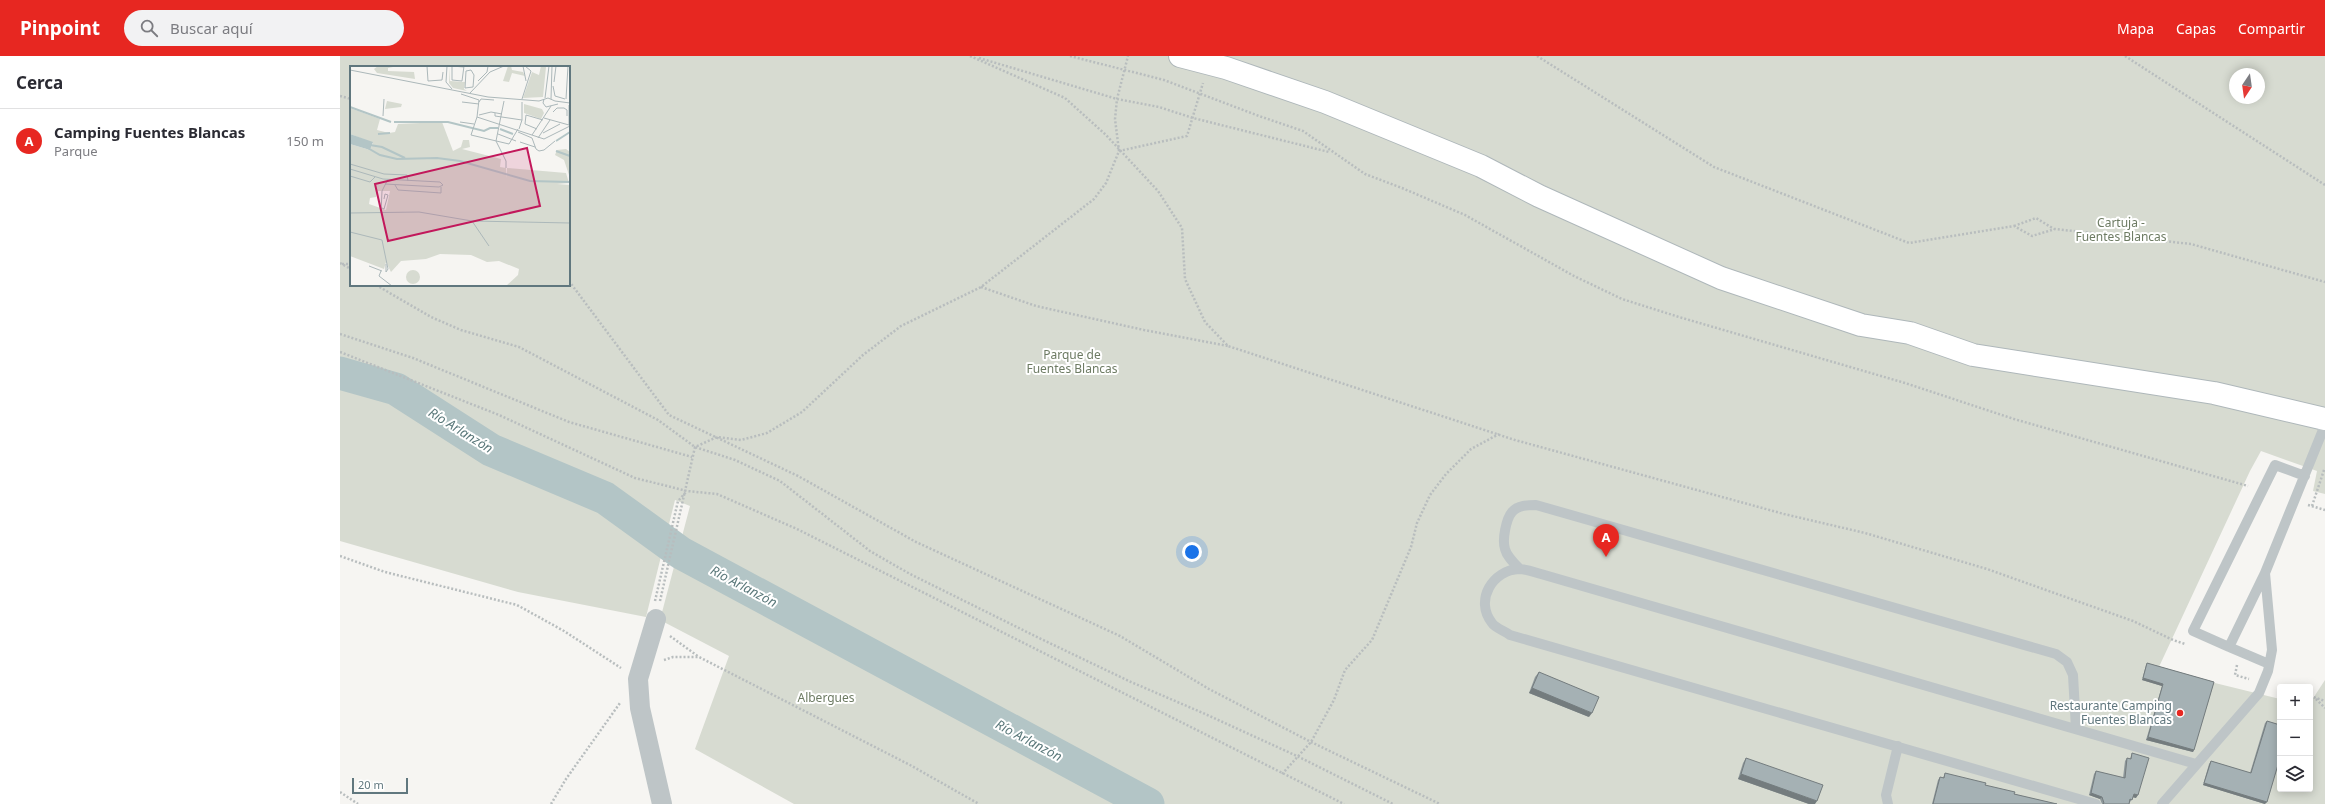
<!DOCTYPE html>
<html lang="es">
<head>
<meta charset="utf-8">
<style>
	:root { --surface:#fff; --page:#f2f2f3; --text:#2b2b33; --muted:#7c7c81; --line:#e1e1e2; --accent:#e72721 }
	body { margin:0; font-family:"Noto Sans",sans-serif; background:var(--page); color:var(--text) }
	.controls { position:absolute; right:12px; bottom:12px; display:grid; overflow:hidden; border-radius:4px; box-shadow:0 2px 10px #0003 }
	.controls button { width:36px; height:36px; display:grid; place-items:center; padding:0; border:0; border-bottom:1px solid var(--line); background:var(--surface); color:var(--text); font:20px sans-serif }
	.compass { position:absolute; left:1889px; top:12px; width:36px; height:36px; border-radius:50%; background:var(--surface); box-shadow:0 2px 10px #0003; rotate:193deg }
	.scale { position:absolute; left:12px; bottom:10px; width:56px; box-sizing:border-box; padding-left:4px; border:2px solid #60777e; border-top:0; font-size:11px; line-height:14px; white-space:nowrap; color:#60777e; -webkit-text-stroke:3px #fff; paint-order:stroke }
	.you { position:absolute; left:852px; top:496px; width:14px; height:14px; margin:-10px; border:3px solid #fff; border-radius:50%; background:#1a73e8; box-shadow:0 0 0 6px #1a73e833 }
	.badge { display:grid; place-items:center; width:26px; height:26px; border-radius:50%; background:var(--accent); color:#fff; font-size:13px; font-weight:700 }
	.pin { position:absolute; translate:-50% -33px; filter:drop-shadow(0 1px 2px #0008) }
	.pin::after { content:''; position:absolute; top:21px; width:14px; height:12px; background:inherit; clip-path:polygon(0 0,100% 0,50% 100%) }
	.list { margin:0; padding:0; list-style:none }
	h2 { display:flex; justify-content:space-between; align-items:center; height:52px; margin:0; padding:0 16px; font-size:17px }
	h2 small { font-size:13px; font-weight:400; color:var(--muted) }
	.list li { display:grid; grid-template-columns:26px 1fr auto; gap:12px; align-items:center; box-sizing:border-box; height:64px; padding:0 16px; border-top:1px solid var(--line) }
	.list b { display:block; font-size:15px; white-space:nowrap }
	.list p { margin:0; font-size:13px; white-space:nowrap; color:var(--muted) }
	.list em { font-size:13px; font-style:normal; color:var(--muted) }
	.icon { flex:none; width:22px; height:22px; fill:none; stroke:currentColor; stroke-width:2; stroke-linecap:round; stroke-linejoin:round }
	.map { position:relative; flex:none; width:1985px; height:748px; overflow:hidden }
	header { display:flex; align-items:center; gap:24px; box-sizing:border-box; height:56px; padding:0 20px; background:var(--accent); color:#fff }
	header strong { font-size:19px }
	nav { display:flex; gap:22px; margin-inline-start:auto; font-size:14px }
	.search { width:280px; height:36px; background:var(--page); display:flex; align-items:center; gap:10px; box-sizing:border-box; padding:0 14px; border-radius:22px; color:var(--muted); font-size:15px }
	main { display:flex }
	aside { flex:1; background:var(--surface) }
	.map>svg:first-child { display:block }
	.green { fill:#d7dbd1; fill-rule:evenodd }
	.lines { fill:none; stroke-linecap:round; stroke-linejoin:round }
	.river { stroke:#b3c5c6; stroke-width:33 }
	.secondary-casing { stroke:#aeb7ba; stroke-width:24 }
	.path { stroke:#b8bdbe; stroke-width:2.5; stroke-dasharray:2 2; stroke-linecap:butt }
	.lane { stroke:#bec5c7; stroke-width:10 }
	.street { stroke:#bec5c7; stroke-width:20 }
	.secondary { stroke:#fff; stroke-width:22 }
	.wall { fill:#8e989b }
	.shaded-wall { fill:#747c7e }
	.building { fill:#a5b1b4; stroke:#747c7e }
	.poi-dot { fill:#e72721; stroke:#fff; stroke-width:1.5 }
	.labels { text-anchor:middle; stroke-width:4; stroke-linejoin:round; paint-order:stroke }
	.park-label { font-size:12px; fill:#6d7b63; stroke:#fff }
	.poi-label { font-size:12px; fill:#60777e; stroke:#fff; text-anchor:end }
	.water-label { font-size:13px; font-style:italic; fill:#5a787a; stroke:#fff }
	.inset-river { fill:none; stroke:#b3c5c6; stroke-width:2 }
	.inset-road { fill:none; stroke:#acb8ba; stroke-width:1 }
	.view { fill:#c2185b; fill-opacity:0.15; stroke:#c2185b; stroke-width:2 }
	.inset-edge { fill:none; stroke:#60777e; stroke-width:2 }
</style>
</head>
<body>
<header>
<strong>Pinpoint</strong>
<div class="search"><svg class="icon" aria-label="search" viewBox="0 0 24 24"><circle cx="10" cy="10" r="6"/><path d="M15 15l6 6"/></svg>Buscar aquí</div>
<nav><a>Mapa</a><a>Capas</a><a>Compartir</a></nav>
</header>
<main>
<aside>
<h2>Cerca<small></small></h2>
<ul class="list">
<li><span class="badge">A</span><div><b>Camping Fuentes Blancas</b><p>Parque</p></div><em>150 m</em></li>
</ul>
</aside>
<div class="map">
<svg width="1985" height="748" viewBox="0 0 1985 748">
	<rect width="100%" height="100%" fill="#f6f5f2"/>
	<path class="green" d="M 0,0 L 1985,0 L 1985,438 L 1973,435 L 1977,415 L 1921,395 L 1910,415 L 1818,613 L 1940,643 L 1940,733 L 1970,733 L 1970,647 L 1985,624 L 1985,748 L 454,748 L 355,693 L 389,600 L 320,564 L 350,450 L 335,444 L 306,561 L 178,536 L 0,485 ZM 11,11 L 229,11 L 229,229 L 11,229 ZM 1895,18 L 1919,18 L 1919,42 L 1895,42 Z"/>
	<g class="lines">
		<path class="river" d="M 0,317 L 56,333 L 151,394 L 265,442 L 341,497 L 808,748"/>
		<g class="secondary-casing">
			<path id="secondary" d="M 840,0 L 886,12 L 985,46 L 1141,110 L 1199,140 L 1381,222 L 1521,269 L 1570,277 L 1633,299 L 1874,337 L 1985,363"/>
		</g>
		<path class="path" d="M 630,0 L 725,42 L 766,79 L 818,135 L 842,172 L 845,223 L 865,266 L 888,290 L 1175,384 L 1444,458 L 1525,477 L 1647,513 L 1793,565 L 1833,584 L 1845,588
			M 730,0 L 824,24 L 919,60 L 963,75 L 1025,118 L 1062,132 L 1125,159 L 1234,220 L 1282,243 L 1339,261 L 1565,327 L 1674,363 L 1908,430
			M 1197,0 L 1374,111 L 1569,187 L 1674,170 L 1692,180 L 1715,173 L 1851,188 L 1985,226
			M 1785,0 L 1985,129
			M 639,2 L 777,43 L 819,51 L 853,62 L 989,96
			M 0,40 L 11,43
			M 779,95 L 847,80 L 863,27
			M 1674,170 L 1696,162 L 1714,173
			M 0,207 L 11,213
			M 2,208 L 11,208
			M 229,225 L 329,359 L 458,420 L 576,486 L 780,580 L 869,633 L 971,686 L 1100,748
			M 36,229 L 91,261 L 121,274 L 179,291 L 318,364 L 355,391 L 395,404 L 440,425 L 530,495 L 570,518 L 699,582 L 791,626 L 863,657 L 959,701 L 1053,748
			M 641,231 L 696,250 L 804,274 L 888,290
			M 0,278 L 73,302 L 229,366 L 352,401
			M 0,296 L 159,359 L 295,422 L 347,435 L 377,438 L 457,473 L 1004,748
			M 1968,449 L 1985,454
			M 1972,450 L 1984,414
			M 0,500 L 45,516 L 177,549 L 224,575 L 281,612
			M 315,545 L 338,445 L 346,436
			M 320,545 L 355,391 L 377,381 L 401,384 L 427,377 L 462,356 L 523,299 L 561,270 L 641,231 L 754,143 L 766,127 L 779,95 L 775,63 L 777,43 L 788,0
			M 330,580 L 359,601
			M 324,604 L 333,601 L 359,601 L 570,709 L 639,748
			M 1897,609 L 1895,619 L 1909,623
			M 1970,640 L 1985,645
			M 1976,643 L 1985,652
			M 942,718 L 971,686 L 994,644 L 1005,614 L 1032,584 L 1071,491 L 1077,467 L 1090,439 L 1106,418 L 1131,393 L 1159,378
			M 0,736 L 18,748
			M 211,748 L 226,723 L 280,647"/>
		<path class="lane" d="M 1180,513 C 1174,507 1167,501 1165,493 C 1162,484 1166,463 1172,456 C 1178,449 1188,449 1196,449 L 1716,598 L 1727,606 L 1733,619 L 1736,673
			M 1925,517 L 1889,591 L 1853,575 L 1935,409 L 1965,420
			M 1889,591 L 1929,608
			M 1548,748 L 1546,739 L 1558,690
			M 1756,748 L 1170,579 C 1165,575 1155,572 1152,567 C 1134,544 1153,514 1179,513 C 1186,513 1194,516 1201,518 L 1856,708
			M 1822,748 L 1919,637 L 1928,615 L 1932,594 L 1925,517 L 1985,369"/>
		<path class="street" d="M 316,563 L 298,623 L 300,652 L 322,748"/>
		<use href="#secondary" class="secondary"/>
	</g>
	<path class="wall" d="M 1807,607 L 1874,626 L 1853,696 L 1806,684 L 1822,630 L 1802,624 L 1806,609 Z
		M 1199,616 L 1249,661 L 1189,637 L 1195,621 Z
		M 1927,665 L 1925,748 L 1863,729 L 1869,708 L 1871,705 L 1910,717 L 1925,667 Z
		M 1792,697 L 1796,742 L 1793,741 L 1789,748 L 1762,748 L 1760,743 L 1749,739 L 1754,718 L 1756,715 L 1783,722 L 1785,705 L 1787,702 L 1790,703 Z
		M 1406,702 L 1475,748 L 1469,748 L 1398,723 L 1403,707 Z
		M 1605,717 L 1674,738 L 1717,748 L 1592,748 L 1598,724 L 1600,721 L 1603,722 Z"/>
	<path class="shaded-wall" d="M 1803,622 L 1823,628 L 1822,630 L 1802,624 Z
		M 1192,632 L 1252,657 L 1249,661 L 1189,637 Z
		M 1808,681 L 1854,694 L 1853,696 L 1806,684 Z
		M 1401,718 L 1477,745 L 1475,748 L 1469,748 L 1398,723 Z
		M 1864,727 L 1927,746 L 1925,748 L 1863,729 Z
		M 1751,737 L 1762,741 L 1760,743 L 1749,739 Z
		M 1794,738 L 1798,739 L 1796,742 L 1792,741 Z"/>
	<path class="building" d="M 1807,607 L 1874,626 L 1854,694 L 1808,681 L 1823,628 L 1803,622 Z
		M 1199,616 L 1259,641 L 1252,657 L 1192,632 Z
		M 1927,665 L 1940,669 L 1940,702 L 1927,746 L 1864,727 L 1871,705 L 1911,717 Z
		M 1792,697 L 1809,702 L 1798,739 L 1794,738 L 1792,744 L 1790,743 L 1789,748 L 1763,748 L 1764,747 L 1762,741 L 1751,737 L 1756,715 L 1785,722 L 1787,702 L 1791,703 Z
		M 1406,702 L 1483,729 L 1477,745 L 1401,718 Z
		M 1605,717 L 1646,727 L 1645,729 L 1675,736 L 1674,738 L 1717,748 L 1593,748 L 1600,721 L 1604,722 Z"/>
	<circle class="poi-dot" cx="1840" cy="657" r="4"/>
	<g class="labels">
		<g class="park-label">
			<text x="1781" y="171">Cartuja -<tspan x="1781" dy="14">Fuentes Blancas</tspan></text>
			<text x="732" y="303">Parque de<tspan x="732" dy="14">Fuentes Blancas</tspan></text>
			<text x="486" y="646">Albergues</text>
		</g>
		<g class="poi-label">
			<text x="1832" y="654">Restaurante Camping<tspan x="1832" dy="14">Fuentes Blancas</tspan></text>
		</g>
		<g class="water-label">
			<text transform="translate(121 374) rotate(32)" y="5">Río Arlanzón</text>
			<text transform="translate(404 530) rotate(28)" y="5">Río Arlanzón</text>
			<text transform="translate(689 684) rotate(28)" y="5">Río Arlanzón</text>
		</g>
	</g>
	<g transform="translate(10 10)">
		<rect width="220" height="220" fill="#f6f5f2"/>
		<path d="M 28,0 L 48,0 L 38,2 L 38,5 L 64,6 L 65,13 L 27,7 L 24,3 ZM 158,0 L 161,0 L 162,4 L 173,6 L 175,10 L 162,7 L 159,16 L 153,15 ZM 191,0 L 196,1 L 193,31 L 173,32 L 182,6 L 189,9 ZM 100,1 L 100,15 L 115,16 L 114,23 L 117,25 L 103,22 L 99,17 ZM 37,35 L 52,38 L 51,41 L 35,43 ZM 174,38 L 192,43 L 194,47 L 191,53 L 174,47 ZM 0,42 L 30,53 L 27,64 L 39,67 L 45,66 L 48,58 L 92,56 L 103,85 L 111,81 L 113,74 L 119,74 L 120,81 L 112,83 L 151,93 L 150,101 L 156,102 L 156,112 L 157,102 L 216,107 L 219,117 L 207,118 L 220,119 L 220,220 L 156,220 L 168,209 L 169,203 L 149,195 L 137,196 L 121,189 L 90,188 L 76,193 L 51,195 L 41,206 L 36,196 L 34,203 L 0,190 L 0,78 L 20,84 L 23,77 L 0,68 ZM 28,125 L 40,125 L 36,144 L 19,138 L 20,132 L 26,131 ZM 216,83 L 220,86 L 220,112 L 214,94 L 205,89 L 207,84 ZM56 211a7 7 0 1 1 14 0a7 7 0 1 1-14 0Z" fill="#d7dbd1" fill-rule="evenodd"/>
		<path d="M 0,68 L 23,76 L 20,84 L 0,78 Z" fill="#b3c5c6"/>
		<path class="inset-river" d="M 0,41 L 41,56M 44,56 L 98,56 L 134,65 L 140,62 L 148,62M 150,63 L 163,68M 28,68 L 40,67M 206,75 L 220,66M 20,79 L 32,81 L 55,92M 16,81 L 30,89 L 47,93 L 87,92 L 110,95 L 180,115 L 220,116M 206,85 L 220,90"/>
		<path class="inset-road" d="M 77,0 L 78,15 L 92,14 L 93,6M 97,0 L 96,16 L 102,23M 102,0 L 102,14 L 112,15 L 114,0M 102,0 L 114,1M 173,0 L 176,15M 0,4 L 138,31 L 189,35 L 198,32 L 205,35 L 220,37M 121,4 L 124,9 L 123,21 L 115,22 L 116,5 ZM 128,15 L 137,6 L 138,0M 204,16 L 206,0M 203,20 L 205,30 L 215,33M 120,27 L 140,6 L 154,0M 111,28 L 129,34 L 127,51 L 121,69 L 159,78 L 168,63M 195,32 L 199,0M 172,33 L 181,5 L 175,0M 194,33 L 193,37 L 196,41 L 208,38M 201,33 L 202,0M 216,33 L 218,0M 154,35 L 146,75 L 156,95 L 156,102M 112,36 L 129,38M 129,36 L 131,33 L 144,34M 219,39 L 219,59M 203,46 L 207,42 L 214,42 L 217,44 L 217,50M 145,47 L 145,50 L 172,54M 129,49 L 141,46 L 152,48M 33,50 L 34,33M 127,51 L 194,73 L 220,60M 194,52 L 219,59M 110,56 L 124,58M 169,63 L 172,54 L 172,36M 187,63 L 175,58 L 176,49 L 193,54M 168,66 L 182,72 L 186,83 L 189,85 L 194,84 L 205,75M 193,67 L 210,58M 148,68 L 166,75M 182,69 L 201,40M 188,72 L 200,54M 170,76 L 185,81M 0,98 L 34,108 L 57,109 L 58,115M 0,103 L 33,113 L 90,116 L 93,119 L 89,121 L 35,118M 0,110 L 20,116 L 25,111M 45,119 L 48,124 L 91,127 L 91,121M 32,142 L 34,143 L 38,129 L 35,128 L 34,133M 0,147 L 69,146 L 122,155 L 220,157M 31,147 L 32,125 L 38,113M 122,155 L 139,180M 0,166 L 32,174 L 38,203 L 36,206 L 36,198M 19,200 L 32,205M 31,205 L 29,210 L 42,220"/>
		<path class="view" d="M 177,82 L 190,140 L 38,175 L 25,118 Z"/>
		<rect width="220" height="220" class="inset-edge"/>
	</g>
</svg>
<div class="controls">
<button>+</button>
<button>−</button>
<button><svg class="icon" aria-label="layers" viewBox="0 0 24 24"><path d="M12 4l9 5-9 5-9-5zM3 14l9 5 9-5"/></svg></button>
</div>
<svg class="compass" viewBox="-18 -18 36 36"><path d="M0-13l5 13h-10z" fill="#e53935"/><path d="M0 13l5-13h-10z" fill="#7c7c81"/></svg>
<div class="scale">20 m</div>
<div class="you"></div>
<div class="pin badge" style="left:1266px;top:501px">A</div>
</div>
</main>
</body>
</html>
